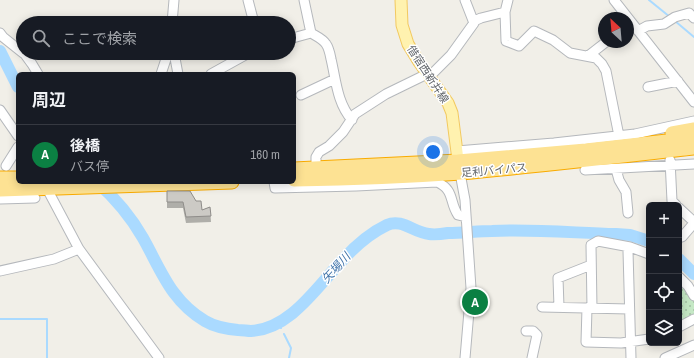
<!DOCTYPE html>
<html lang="ja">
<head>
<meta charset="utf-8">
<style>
	:root { --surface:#171b24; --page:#20242c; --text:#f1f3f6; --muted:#9ea1a6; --line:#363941; --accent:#0b8043 }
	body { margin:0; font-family:"Archivo Narrow","Noto Sans JP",sans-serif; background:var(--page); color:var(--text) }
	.controls { position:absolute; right:12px; bottom:12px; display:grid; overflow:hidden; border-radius:6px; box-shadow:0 2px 10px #0003 }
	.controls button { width:36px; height:36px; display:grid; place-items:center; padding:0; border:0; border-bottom:1px solid var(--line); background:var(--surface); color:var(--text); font:20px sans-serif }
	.compass { position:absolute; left:598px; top:12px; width:36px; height:36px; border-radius:50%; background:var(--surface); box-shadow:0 2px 10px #0003; rotate:334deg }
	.you { position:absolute; left:433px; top:152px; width:14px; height:14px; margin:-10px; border:3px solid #fff; border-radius:50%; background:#1a73e8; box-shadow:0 0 0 6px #1a73e833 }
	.badge { display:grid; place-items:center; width:26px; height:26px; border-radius:50%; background:var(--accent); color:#fff; font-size:13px; font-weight:700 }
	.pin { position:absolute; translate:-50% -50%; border:2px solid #fff; box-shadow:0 1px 4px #0006 }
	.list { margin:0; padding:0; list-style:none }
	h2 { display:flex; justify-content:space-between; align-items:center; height:52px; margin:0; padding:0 16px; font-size:17px }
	h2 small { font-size:13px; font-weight:400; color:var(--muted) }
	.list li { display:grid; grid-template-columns:26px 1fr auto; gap:12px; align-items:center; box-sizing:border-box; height:60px; padding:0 16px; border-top:1px solid var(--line) }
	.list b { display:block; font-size:15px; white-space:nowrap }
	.list p { margin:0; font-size:13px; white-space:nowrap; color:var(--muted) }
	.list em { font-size:13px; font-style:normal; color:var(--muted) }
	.icon { flex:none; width:22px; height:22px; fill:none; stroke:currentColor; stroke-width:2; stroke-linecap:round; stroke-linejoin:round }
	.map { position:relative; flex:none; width:694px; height:358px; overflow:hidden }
	.search { position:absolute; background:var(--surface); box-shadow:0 2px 10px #0003; left:16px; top:16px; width:280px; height:44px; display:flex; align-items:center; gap:10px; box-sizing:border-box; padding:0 14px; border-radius:22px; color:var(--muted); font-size:15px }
	.panel { position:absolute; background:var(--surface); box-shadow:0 2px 10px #0003; left:16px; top:72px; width:280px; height:112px; border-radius:6px }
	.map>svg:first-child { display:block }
	.green { fill:url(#green-dots) }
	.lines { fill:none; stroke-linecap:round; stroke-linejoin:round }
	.stream { stroke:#aadaff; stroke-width:2 }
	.river { stroke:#aadaff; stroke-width:12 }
	.minor-casing { stroke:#b5b8bc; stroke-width:11 }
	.major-casing { stroke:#f2c960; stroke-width:13 }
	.highway-casing { stroke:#f9ab00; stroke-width:15 }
	.minor { stroke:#fff; stroke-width:9 }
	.major { stroke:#fff2af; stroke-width:11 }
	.highway { stroke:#fde293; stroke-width:13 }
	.wall { fill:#afaea9 }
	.building { fill:#cccac5; stroke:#8f8d8a }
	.labels { text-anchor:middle; stroke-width:3; stroke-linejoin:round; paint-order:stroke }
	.street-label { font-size:11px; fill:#5f6368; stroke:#fff }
	.water-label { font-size:12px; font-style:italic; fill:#4174aa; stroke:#fff }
</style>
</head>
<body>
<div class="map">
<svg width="694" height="358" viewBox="0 0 694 358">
	<defs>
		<pattern id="green-dots" width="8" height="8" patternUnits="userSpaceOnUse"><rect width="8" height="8" fill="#c5e8c5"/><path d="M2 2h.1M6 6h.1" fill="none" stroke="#a3c0a4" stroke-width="1.8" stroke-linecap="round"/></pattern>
	</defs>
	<rect width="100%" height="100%" fill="#f1efe8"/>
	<path class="green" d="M 679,279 L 694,300 L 694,316 L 679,325 Z"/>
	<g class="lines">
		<path class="stream" d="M 649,0 L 670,17
			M 675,21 L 694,37
			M 0,319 L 47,319 L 47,358
			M 278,322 L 281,328
			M 284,334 L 291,348 L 289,358"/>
		<path class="river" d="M 0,51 L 18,87
			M 97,182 C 115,198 131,217 143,238 C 161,270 171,301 205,321 C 215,327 227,329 238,330 C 243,330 247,331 251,331 C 290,329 316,288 340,263 C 353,248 368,234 387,225 C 402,218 414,233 429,234 C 435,235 442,234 448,233 C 463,233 478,231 492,231 C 533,229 576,233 616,234 L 630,235 L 649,241
			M 679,259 L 694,274"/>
		<g class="minor-casing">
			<path id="minor" d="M 248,0 L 254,23
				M 304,0 L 311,33 C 316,36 323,39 326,44 C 329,48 330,54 331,59 C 336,80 337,103 352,120
				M 614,0 L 694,102
				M 505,12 L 508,0
				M 474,21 L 481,18 L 505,12 L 506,41 L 519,46 L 534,31 L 553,40 L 570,53 L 596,58 L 602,64 L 606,71 L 619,136
				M 172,23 L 174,0
				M 638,31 L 647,26 L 664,24 L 675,17 L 689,13 L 694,18
				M 0,33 L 3,37 L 23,53
				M 289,39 L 311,33
				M 24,53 L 32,64 L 38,74
				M 174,53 L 178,74
				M 588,56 L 606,42
				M 161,74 L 168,53
				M 211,74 L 249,53
				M 429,77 L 451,55 L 474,23 L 465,0
				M 648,87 L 678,81
				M 301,95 L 335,79
				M 0,110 L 18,136
				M 457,151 L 554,143 L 635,134 L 694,121
				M 670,160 L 672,201 L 676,205
				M 6,166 L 18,147
				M 316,168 L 316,157 L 319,152 L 329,146 L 343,132 L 355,114 L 386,94 L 427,74
				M 616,169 L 619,180 L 626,192 L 628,213
				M 585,170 L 694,164
				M 460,173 L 465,200 L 471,288 L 465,358
				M 274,182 L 275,188 L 356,186 L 437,182 C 455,190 449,202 458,215 L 466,217
				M 45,185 L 79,249 L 159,358
				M 0,199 L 35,198
				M 679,208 L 694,222
				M 682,237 L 694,223
				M 630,247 L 628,251 L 631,358
				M 0,271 L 54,259 L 79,249
				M 679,277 L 688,286 L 694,296
				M 542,307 L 629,309
				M 559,307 L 558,278 L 591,265
				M 587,308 L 586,342 L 621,343 L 649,339
				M 592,308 L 591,245 L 598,241 L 630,247 L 649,254
				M 679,327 L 694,319
				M 526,331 L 533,331 L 537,335 L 532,358
				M 665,358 L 694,345"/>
		</g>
		<g class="major-casing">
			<path id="major" d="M 401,0 L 402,25 L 408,44 L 419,62 L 448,103 L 452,113 L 459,168"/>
		</g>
		<g class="highway-casing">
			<path id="highway" d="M 672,133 L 694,129
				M 294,169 L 458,161 L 586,150 L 694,138
				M 0,178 L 18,178
				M 294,180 C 350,179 405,177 461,173 C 539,166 616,157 694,148
				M 0,190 L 232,182"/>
		</g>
		<use href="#minor" class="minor"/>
		<use href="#major" class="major"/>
		<use href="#highway" class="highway"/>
	</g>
	<path class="wall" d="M 167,191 L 196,201 L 202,210 L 210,207 L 211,222 L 186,223 L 183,208 L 167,208 Z"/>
	<path class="building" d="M 167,191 L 190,191 L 196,201 L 201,201 L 202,210 L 210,207 L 211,216 L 186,217 L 183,202 L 167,202 Z"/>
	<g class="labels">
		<g class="street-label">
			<text transform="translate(428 74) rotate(57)" y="4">借宿西新井線</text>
			<text transform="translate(494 170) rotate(-5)" y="4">足利バイパス</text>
		</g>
		<g class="water-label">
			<text transform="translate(336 268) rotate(-48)" y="4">矢場川</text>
		</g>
	</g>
</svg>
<div class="controls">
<button>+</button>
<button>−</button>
<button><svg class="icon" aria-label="locate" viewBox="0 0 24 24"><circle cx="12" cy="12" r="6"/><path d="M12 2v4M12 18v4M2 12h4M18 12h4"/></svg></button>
<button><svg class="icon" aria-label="layers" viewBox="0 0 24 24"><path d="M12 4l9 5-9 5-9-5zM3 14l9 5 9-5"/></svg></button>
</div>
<svg class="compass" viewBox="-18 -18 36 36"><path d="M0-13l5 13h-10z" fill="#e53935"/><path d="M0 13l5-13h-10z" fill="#9ea1a6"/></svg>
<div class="you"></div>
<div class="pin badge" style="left:475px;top:302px">A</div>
<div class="search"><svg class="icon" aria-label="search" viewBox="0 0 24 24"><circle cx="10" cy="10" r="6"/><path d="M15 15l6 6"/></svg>ここで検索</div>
<section class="panel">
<h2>周辺<small></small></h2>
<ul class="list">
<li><span class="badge">A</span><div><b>後橋</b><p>バス停</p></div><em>160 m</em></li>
</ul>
</section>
</div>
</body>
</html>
